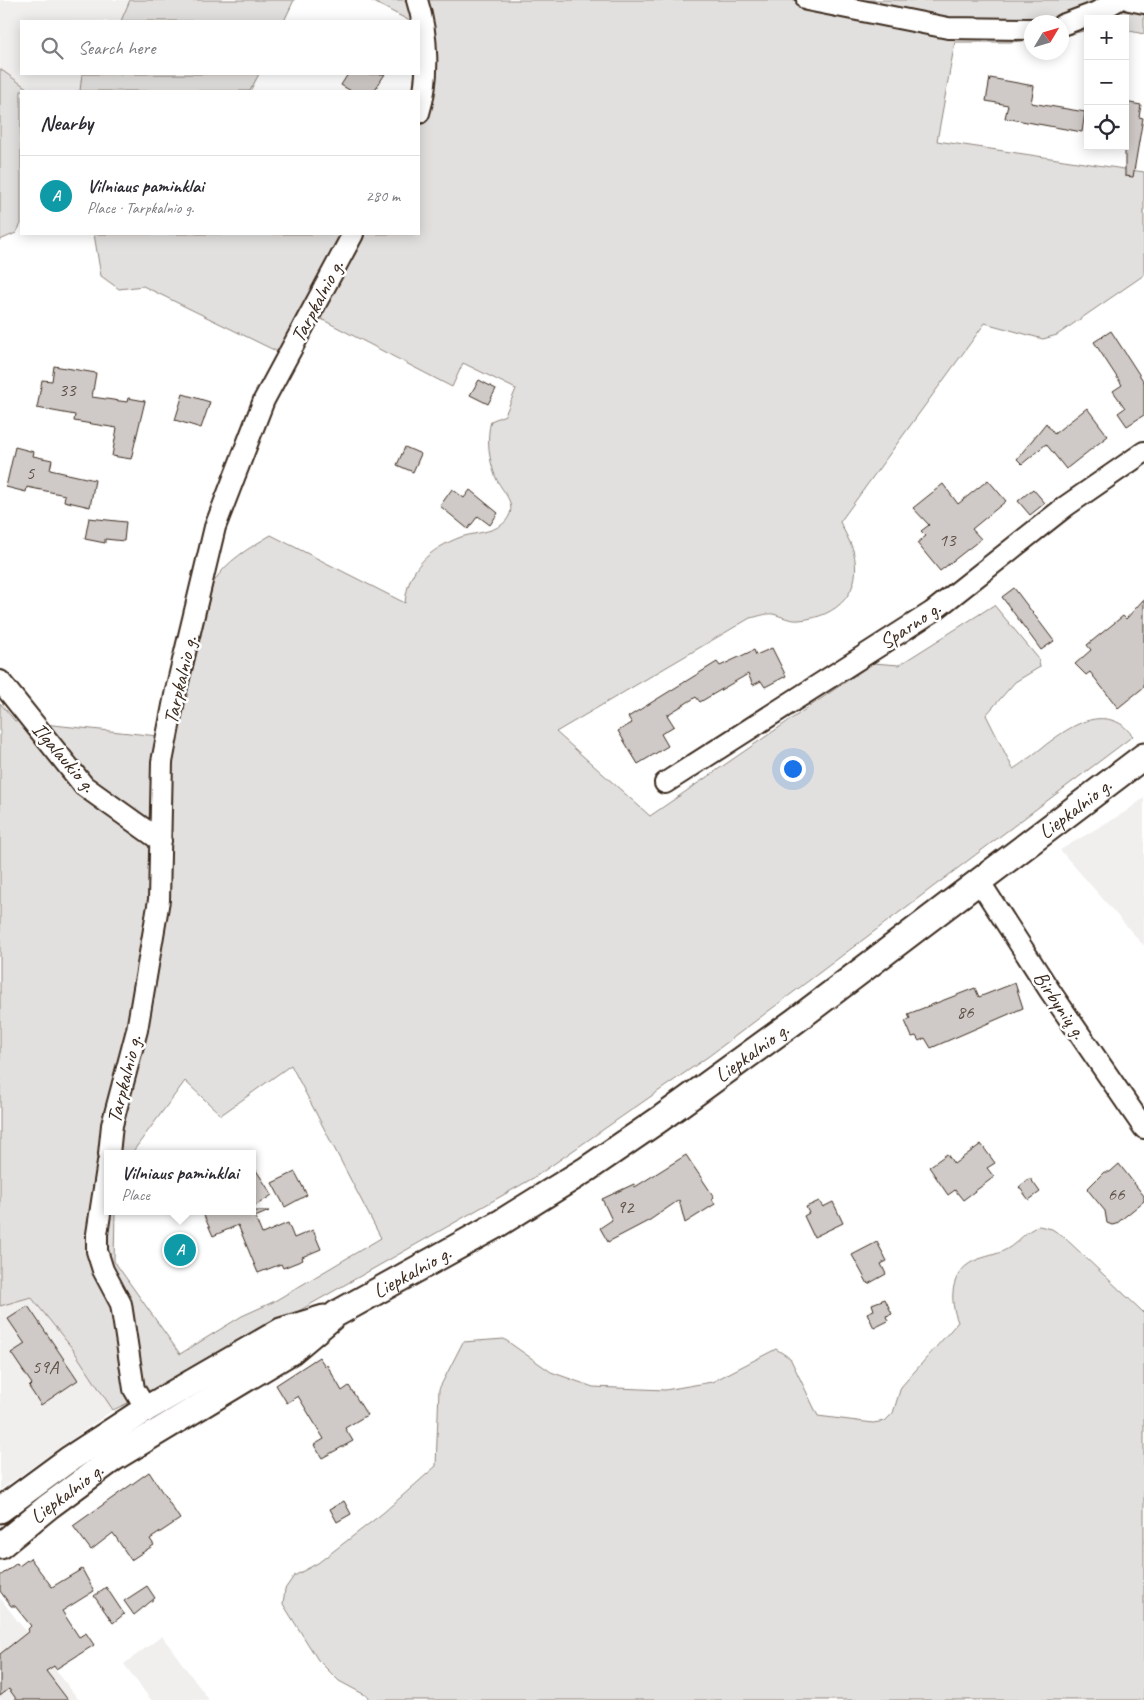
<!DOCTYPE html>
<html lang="en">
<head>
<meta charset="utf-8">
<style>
	:root { --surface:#fff; --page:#f2f2f3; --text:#2b2b33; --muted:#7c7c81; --line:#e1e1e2; --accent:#111827 }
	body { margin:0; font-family:Caveat,sans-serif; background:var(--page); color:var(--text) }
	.controls { position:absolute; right:15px; top:15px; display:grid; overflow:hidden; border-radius:0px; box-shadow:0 2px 12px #0003 }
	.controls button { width:45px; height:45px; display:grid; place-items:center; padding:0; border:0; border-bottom:1px solid var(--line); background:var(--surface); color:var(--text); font:25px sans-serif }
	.compass { position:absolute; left:1024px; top:15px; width:45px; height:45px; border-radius:50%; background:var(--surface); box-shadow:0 2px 12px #0003; rotate:52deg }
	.you { position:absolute; left:792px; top:768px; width:18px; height:18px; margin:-12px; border:4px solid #fff; border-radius:50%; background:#1a73e8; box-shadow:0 0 0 8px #1a73e833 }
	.badge { display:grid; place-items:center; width:32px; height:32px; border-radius:50%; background:var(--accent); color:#fff; font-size:16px; font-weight:700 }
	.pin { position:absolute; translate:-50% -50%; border:2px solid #fff; box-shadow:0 1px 5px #0006 }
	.popup { position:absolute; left:104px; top:1150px; width:152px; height:65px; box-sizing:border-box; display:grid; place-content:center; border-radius:0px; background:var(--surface); filter:drop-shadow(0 1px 4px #0005); font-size:16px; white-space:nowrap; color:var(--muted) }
	.popup b { font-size:19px; color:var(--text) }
	.popup::after { content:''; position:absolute; left:50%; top:100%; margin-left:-10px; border:10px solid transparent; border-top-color:var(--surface) }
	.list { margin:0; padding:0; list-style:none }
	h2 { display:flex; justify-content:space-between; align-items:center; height:65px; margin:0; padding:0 20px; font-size:21px }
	h2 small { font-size:16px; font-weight:400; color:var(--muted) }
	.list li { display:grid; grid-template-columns:32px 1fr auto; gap:15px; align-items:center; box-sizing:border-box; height:80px; padding:0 20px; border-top:1px solid var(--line) }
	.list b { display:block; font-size:19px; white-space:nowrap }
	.list p { margin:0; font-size:16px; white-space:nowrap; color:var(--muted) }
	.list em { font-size:16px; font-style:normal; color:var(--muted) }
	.icon { flex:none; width:28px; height:28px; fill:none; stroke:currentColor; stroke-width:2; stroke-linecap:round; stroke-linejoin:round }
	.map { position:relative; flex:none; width:1144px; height:1700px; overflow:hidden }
	.search { position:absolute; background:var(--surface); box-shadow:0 2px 12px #0003; left:20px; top:20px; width:400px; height:55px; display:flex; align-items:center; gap:12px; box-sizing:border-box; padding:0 18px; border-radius:0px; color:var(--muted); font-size:19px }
	.panel { position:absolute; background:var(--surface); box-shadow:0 2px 12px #0003; left:20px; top:90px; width:400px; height:145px; border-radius:0px }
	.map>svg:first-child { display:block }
	.built { fill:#f1efee }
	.green { fill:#e2e0de; stroke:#8e857e; fill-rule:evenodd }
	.building { fill:#cfcac7; stroke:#3b2a1e }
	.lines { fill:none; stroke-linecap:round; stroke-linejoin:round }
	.minor-casing { stroke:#3b2a1e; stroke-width:24 }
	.major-casing { stroke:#3b2a1e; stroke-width:29 }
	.minor { stroke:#fff; stroke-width:20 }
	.major { stroke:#fff; stroke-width:25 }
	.labels { text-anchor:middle; stroke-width:5; stroke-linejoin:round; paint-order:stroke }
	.number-label { font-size:19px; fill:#605248 }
	.street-label { font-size:21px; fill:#3b2a1e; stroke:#fff }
</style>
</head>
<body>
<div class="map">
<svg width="1144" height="1700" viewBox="0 0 1144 1700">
	<rect width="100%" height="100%" fill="#fff"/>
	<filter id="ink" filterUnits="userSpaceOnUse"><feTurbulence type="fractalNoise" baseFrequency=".02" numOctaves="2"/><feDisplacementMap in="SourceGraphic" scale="10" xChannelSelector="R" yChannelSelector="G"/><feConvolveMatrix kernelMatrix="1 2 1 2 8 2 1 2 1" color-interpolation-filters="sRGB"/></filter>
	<g filter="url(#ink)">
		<path class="built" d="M 0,0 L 130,0 L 121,21 L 21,21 L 21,74 L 82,74 L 80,91 L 31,91 L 0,69 Z
			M 1144,798 L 1144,946 L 1060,850 L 1125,812 Z
			M 31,1297 L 72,1348 L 113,1410 L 0,1490 L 0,1306 Z
			M 0,1598 L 79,1700 L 0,1700 Z
			M 162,1636 L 209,1700 L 151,1700 L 124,1664 Z"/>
		<path class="green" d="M 130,0 L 294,0 L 284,21 L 121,21 Z
			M 370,0 L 1144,0 L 1144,34 L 1125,30 L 1125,19 L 1088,19 L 1088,30 L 1062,36 L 1062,22 L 1032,22 L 1031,40 L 1011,42 L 955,42 L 937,141 L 1144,172 L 1144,275 L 1057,335 L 1043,339 L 985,323 L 840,522 C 844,531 850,541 853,550 C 864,590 839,617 799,620 C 790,621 781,616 773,614 C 766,613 757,617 750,618 L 556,732 L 650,816 L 873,663 L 899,665 L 994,605 L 1038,658 L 1040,667 L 1015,682 L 986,715 L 1013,769 C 1042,752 1082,704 1119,723 C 1124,725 1129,732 1133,736 L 709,1056 L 535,1177 L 177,1380 L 113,1410 L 72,1348 L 31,1297 L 0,1306 L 0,703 L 15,721 L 177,738 L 213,583 C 227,560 248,549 271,535 L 405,603 C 408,568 429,549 461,537 C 476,532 501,533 509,516 C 516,502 501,490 496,478 C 489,461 486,438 491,421 L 505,415 L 516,389 L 463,363 L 452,387 L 300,308 L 278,352 L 143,286 L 119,289 L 101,276 L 94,234 L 419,234 L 419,91 L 413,91 L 415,74 L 419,74 L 419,21 L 410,21 ZM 291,1065 L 381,1238 L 273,1302 L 242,1316 L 180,1354 L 114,1261 L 115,1211 L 108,1211 L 108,1154 L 131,1154 L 185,1081 L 221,1115 Z
			M 0,69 L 31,91 L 21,91 L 21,224 L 16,233 L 0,240 Z
			M 82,74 L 259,74 L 250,91 L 80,91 Z
			M 1039,1226 L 1052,1229 L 1065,1238 L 1144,1313 L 1144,1700 L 369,1700 L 367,1696 L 339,1681 L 318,1660 L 283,1604 L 285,1589 L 294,1576 L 318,1563 L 383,1513 L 436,1466 L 439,1389 L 463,1342 L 504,1339 L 551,1372 L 593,1387 L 665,1390 L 712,1382 L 776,1349 L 790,1358 L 818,1416 L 873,1423 L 885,1421 L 893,1413 L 901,1387 L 958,1322 C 949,1300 950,1272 974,1261 C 985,1256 997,1255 1007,1249 C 1019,1242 1025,1231 1039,1226 Z"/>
		<path class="building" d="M 348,74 L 385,74 L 374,91 L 351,91 L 341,85 Z
			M 990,78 L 1034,86 L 1031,103 L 1085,112 L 1082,132 L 1005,118 L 1008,105 L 986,101 Z
			M 1125,102 L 1141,105 L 1139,117 L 1143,118 L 1133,177 L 1125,176 Z
			M 1111,331 L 1144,382 L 1144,415 L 1127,426 L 1118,413 L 1125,408 L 1113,391 L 1122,385 L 1094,342 Z
			M 54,366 L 96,373 L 92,397 L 127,402 L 128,398 L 145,401 L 131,459 L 112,456 L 117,428 L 74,421 L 75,415 L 37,408 L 42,380 L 52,381 Z
			M 479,380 L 496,389 L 488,404 L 470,395 Z
			M 183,394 L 210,402 L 201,428 L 175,420 Z
			M 1087,408 L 1108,436 L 1066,469 L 1046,444 L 1022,464 L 1017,459 L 1046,423 L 1054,434 Z
			M 15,447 L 34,452 L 33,456 L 52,460 L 50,470 L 95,480 L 90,507 L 64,501 L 65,495 L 27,487 L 26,492 L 6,487 Z
			M 405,447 L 421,454 L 413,472 L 397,465 Z
			M 988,480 L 1006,501 L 972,529 L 981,539 L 940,571 L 917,543 L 926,536 L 921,531 L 929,525 L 913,508 L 943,484 L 958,504 Z
			M 452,489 L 464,498 L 470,490 L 498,513 L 490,525 L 478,516 L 468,529 L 440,506 Z
			M 1033,489 L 1045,503 L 1030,515 L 1018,501 Z
			M 89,518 L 126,522 L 124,541 L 105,539 L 105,543 L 85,539 Z
			M 1014,588 L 1054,641 L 1041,650 L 1002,597 Z
			M 1144,599 L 1144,687 L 1118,708 L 1090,672 L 1086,675 L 1075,664 L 1091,650 L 1087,645 L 1123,616 L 1126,619 Z
			M 772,648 L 786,676 L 765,687 L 761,681 L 753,685 L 748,674 L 700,702 L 696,697 L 667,715 L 674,726 L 661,734 L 668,746 L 638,764 L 618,731 L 632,723 L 628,717 L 717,662 L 720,666 L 754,650 L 756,655 Z
			M 1015,983 L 1023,1008 L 931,1048 L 925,1038 L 919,1041 L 916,1036 L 912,1037 L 905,1021 L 910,1019 L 908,1014 L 975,988 L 979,997 Z
			M 981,1144 L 995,1163 L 987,1168 L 994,1177 L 963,1200 L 955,1190 L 948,1195 L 929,1167 L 947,1154 L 954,1164 Z
			M 686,1155 L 714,1197 L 712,1199 L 715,1204 L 685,1223 L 679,1200 L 650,1220 L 608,1242 L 600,1228 L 612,1220 L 602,1199 L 634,1184 L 635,1187 Z
			M 252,1164 L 272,1195 L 252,1208 Z
			M 1119,1164 L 1144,1196 L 1144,1201 L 1116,1224 L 1112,1225 L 1107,1223 L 1105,1211 L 1087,1189 L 1104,1172 L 1110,1172 Z
			M 295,1172 L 307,1195 L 285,1207 L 272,1183 Z
			M 1030,1178 L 1040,1192 L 1029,1200 L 1019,1187 Z
			M 819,1201 L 823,1207 L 833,1202 L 843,1223 L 814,1237 L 804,1216 L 809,1213 L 806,1207 Z
			M 202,1211 L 269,1211 L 255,1217 L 262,1234 L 288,1223 L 294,1238 L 313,1230 L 321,1249 L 302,1257 L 303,1260 L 283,1268 L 281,1264 L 258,1273 L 238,1225 L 213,1236 Z
			M 877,1242 L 887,1261 L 881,1264 L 886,1274 L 868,1284 L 852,1255 Z
			M 885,1299 L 892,1314 L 886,1316 L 888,1321 L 874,1328 L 867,1313 L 874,1310 L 872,1304 Z
			M 28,1306 L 78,1380 L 41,1405 L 29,1387 L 32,1384 L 11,1353 L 25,1344 L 8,1319 Z
			M 319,1357 L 325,1366 L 327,1365 L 342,1391 L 349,1386 L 367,1415 L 345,1428 L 353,1441 L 322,1458 L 314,1445 L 324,1439 L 298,1396 L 287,1403 L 276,1385 Z
			M 149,1472 L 180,1519 L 150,1539 L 154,1545 L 131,1560 L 113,1533 L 91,1550 L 73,1526 Z
			M 344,1501 L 351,1514 L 337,1522 L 330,1509 Z
			M 30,1558 L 52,1587 L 82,1569 L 94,1591 L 62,1611 L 79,1637 L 86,1633 L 94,1645 L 56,1669 L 54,1666 L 46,1671 L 68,1700 L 17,1700 L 9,1689 L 0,1696 L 0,1654 L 29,1631 L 28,1629 L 31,1626 L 15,1606 L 11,1606 L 0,1591 L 0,1576 L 17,1563 L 19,1566 Z
			M 147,1586 L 155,1598 L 134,1615 L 124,1601 Z
			M 106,1587 L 124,1614 L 113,1623 L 94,1596 Z"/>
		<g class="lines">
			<g class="minor-casing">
				<path id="minor" d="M 417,0 C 428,35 430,78 419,113
					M 807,0 L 948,28 L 1032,29
					M 1129,0 L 1144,3
					M 1062,25 L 1097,12 L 1118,0
					M 0,681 L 84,786 L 161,841
					M 665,783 L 932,612 L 1066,506 L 1144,452
					M 979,881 L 1050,991 L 1144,1128
					M 109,1154 L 112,1125 L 137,1030 L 159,900 L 162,762 L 176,690 L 215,527 L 264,400 L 353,234
					M 108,1162 L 97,1234 L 97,1251 L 103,1270 L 121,1304 L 134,1389 L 146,1409"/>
			</g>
			<g class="major-casing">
				<g id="major">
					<path d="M 0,1510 L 68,1460 L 146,1409 L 281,1331 L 324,1318"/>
					<path id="s1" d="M 0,1546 L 49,1506 L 114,1458 L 292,1351 L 336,1314 L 500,1223 L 587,1169 L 660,1119 L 795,1021 L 1144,756"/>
				</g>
			</g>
			<use href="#minor" class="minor"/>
			<use href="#major" class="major"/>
		</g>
	</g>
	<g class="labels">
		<g class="number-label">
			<text x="67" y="396">33</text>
			<text x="30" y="479">5</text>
			<text x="947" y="546">13</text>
			<text x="965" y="1018">86</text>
			<text x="1116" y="1200">66</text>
			<text x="625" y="1213">92</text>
			<text x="45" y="1373">59A</text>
		</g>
		<g class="street-label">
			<text transform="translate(317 301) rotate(-62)" y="7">Tarpkalnio g.</text>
			<text transform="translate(910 625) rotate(-34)" y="7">Sparno g.</text>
			<text transform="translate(180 680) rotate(-77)" y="7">Tarpkalnio g.</text>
			<text transform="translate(64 757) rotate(49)" y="7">Ilgalaukio g.</text>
			<text dy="7" stroke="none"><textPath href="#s1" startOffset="1306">Liepkalnio g.</textPath></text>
			<text transform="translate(1060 1005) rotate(56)" y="7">Birbynių g.</text>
			<text dy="7" stroke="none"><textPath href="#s1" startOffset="901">Liepkalnio g.</textPath></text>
			<text transform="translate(124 1079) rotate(-76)" y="7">Tarpkalnio g.</text>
			<text dy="7" stroke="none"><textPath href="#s1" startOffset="496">Liepkalnio g.</textPath></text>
			<text dy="7" stroke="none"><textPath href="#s1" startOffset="85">Liepkalnio g.</textPath></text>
		</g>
	</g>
</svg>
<div class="controls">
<button>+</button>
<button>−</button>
<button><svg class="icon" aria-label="locate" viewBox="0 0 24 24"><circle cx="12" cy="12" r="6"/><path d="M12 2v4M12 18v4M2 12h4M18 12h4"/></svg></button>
</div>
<svg class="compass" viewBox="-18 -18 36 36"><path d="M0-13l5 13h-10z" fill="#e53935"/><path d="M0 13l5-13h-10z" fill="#7c7c81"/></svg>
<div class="you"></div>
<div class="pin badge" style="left:180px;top:1250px;background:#0f9aa8">A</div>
<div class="popup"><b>Vilniaus paminklai</b>Place</div>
<div class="search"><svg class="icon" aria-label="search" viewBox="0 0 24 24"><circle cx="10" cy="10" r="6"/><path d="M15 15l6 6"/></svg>Search here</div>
<section class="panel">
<h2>Nearby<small></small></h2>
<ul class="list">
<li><span class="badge" style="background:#0f9aa8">A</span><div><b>Vilniaus paminklai</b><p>Place · Tarpkalnio g.</p></div><em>280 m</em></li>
</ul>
</section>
</div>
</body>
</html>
